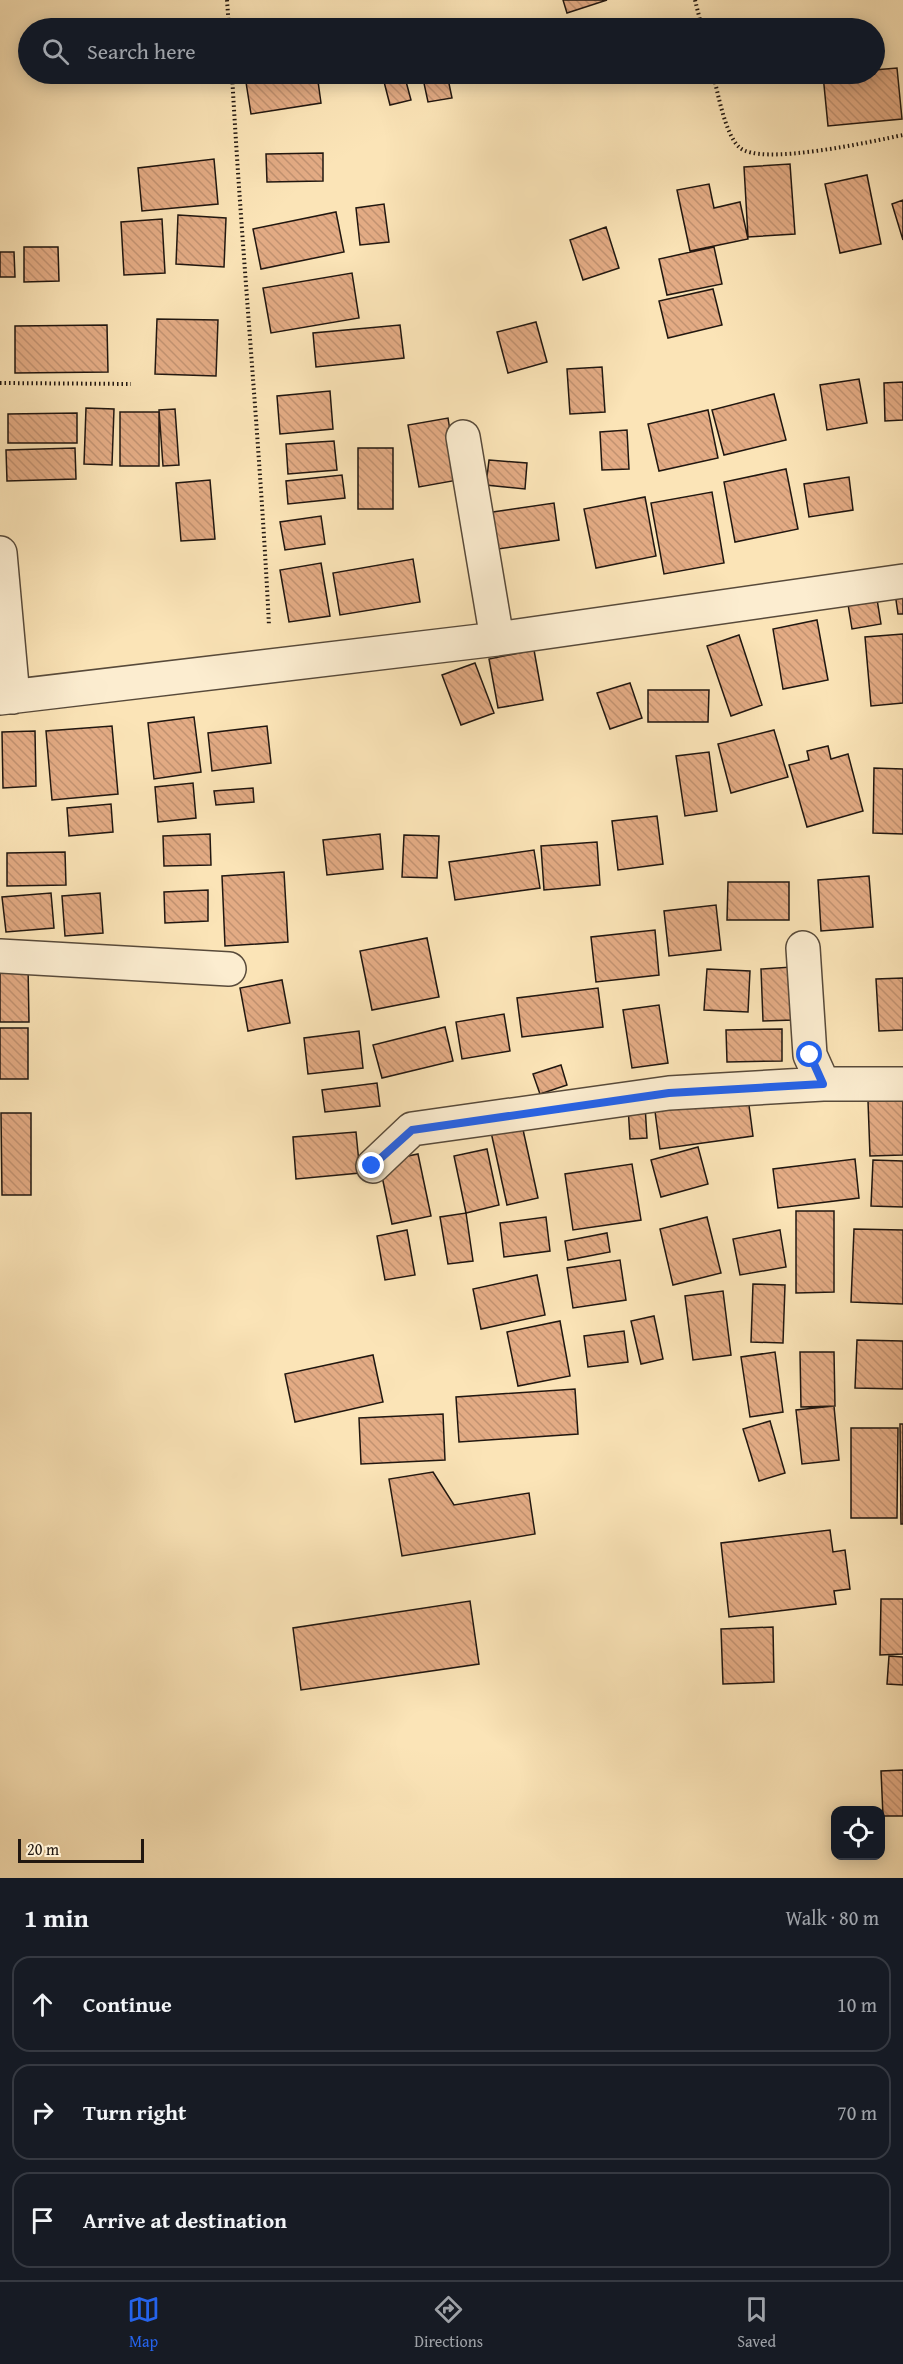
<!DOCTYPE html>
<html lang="en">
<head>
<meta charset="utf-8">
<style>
	:root { --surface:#171b24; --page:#20242c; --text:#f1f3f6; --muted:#9ea1a6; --line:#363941; --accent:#2563eb }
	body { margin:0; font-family:"Gentium Book Plus",serif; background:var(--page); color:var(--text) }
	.controls { position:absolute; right:18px; bottom:18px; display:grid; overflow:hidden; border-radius:12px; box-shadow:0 3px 15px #0003 }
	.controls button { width:54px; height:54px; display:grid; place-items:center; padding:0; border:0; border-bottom:2px solid var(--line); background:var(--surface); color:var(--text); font:30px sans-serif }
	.scale { position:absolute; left:18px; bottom:15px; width:126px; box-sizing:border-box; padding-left:6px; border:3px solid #211710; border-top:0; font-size:16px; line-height:21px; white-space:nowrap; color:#211710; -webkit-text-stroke:4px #fcedd0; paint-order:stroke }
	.stop { position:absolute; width:18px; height:18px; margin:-14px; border:4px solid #2563eb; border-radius:50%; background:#fff }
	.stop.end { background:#2563eb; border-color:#fff; box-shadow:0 2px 6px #0008 }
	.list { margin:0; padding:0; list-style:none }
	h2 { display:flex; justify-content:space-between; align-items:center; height:78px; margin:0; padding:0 24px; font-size:26px }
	h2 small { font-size:20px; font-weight:400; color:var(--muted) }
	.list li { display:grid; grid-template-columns:39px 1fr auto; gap:18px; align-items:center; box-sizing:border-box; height:96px; margin:0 12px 12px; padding:0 12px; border:2px solid var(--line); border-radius:18px }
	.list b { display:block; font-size:22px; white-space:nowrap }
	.list em { font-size:20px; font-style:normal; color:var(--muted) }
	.icon { flex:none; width:33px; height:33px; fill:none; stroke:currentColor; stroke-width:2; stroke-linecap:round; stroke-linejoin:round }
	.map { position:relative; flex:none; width:903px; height:1878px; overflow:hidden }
	.search { position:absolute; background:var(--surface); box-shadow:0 3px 15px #0003; left:18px; right:18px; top:18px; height:66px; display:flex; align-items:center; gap:15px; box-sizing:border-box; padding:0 21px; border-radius:33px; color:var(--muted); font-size:22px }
	.sheet { height:402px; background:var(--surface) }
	nav { display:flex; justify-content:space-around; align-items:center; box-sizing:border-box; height:84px; border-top:2px solid var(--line); background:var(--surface); font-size:16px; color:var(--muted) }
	nav a { display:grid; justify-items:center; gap:3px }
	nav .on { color:var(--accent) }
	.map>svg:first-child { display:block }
	.building { fill:url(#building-back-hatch); stroke:#211710; stroke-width:1.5 }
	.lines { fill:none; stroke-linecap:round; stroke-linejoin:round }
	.street-casing { stroke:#584a3a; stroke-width:36 }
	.path { stroke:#211710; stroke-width:4; stroke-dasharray:1.5 3; stroke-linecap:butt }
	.street { stroke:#fcedd0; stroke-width:33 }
	.route { stroke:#2563eb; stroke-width:8 }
</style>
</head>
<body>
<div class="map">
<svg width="903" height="1878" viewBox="0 0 903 1878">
	<defs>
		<pattern id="building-back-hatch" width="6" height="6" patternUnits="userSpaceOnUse" patternTransform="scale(1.5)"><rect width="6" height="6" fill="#e3ab84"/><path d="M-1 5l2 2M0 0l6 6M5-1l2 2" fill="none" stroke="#c29271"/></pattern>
	</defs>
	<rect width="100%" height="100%" fill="#fbe4b7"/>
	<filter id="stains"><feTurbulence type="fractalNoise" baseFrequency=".00333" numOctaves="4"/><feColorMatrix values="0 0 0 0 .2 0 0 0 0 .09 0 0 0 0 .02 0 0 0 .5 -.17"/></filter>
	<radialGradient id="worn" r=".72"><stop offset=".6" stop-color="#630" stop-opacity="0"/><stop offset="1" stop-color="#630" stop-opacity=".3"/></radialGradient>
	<path class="building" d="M 563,0 L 607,0 L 567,13 Z
		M 897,68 L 902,119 L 828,126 L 823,75 L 874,74 L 874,70 Z
		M 262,74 L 317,74 L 321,103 L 251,114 L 245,76 Z
		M 382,74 L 404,74 L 411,100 L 390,105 Z
		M 422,74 L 447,74 L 452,98 L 428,102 Z
		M 323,153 L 323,181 L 267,182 L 266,154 Z
		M 214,159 L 218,204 L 142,211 L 138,168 Z
		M 790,164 L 795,234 L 748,237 L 744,167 Z
		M 867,175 L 881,244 L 840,253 L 825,184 Z
		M 709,184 L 714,208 L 740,202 L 748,239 L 690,251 L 677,190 Z
		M 903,200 L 903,240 L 892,204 Z
		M 384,204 L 389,242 L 360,245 L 356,208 Z
		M 336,212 L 344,252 L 261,269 L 253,229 Z
		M 178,215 L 226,218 L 224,267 L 176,264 Z
		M 162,219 L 165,273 L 124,275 L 121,222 Z
		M 606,227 L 619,268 L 583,280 L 570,240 Z
		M 24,247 L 58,247 L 59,281 L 24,282 Z
		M 714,247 L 722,284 L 667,295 L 659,259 Z
		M 0,252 L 14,252 L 15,277 L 0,277 Z
		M 352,273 L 359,318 L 271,333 L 263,288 Z
		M 713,289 L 722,325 L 668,338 L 659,301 Z
		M 157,319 L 218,320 L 216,376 L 155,374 Z
		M 536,322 L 547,362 L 508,373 L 497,332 Z
		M 107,325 L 108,372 L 15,373 L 15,326 Z
		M 400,325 L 404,358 L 316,367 L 313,333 Z
		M 602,367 L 605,412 L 570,414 L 567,369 Z
		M 859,379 L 867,423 L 827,430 L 820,385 Z
		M 903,382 L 903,420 L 885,421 L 884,383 Z
		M 330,391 L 333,429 L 280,434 L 277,396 Z
		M 774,394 L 786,440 L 724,455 L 712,410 Z
		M 86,408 L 114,409 L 112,465 L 84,464 Z
		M 175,409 L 179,465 L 163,466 L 159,410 Z
		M 708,410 L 718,458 L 659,471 L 648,424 Z
		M 120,412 L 159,412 L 159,466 L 120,466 Z
		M 77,413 L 77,443 L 8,443 L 8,414 Z
		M 448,418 L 458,480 L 419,487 L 408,425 Z
		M 627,430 L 629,469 L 602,470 L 600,432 Z
		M 334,441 L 337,470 L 288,474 L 286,444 Z
		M 75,448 L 76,479 L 7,481 L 6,450 Z
		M 358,448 L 393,448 L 393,509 L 358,509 Z
		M 489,460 L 527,463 L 525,489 L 486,485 Z
		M 786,469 L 798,529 L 735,542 L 724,482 Z
		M 342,475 L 345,498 L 288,504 L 286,481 Z
		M 849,477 L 853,510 L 809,517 L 804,484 Z
		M 210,480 L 215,539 L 181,541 L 176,483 Z
		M 712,492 L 724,563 L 664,574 L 651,503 Z
		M 645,497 L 656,556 L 596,568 L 584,509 Z
		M 554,503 L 559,540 L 491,550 L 486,513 Z
		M 321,516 L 325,544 L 285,550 L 280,522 Z
		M 413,559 L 420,602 L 340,615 L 333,573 Z
		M 321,563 L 330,616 L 289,622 L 280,570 Z
		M 903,592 L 903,614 L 898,614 L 895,593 Z
		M 876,593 L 881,624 L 852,629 L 847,598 Z
		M 817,620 L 828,680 L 783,689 L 773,629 Z
		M 903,634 L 903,703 L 871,706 L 865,637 Z
		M 739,635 L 762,705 L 731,716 L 707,646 Z
		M 534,650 L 543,700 L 498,708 L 489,659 Z
		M 475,663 L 494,713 L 461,725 L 442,675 Z
		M 630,683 L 642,718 L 610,729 L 597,693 Z
		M 648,690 L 709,690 L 708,722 L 648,722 Z
		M 194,717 L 201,772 L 154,779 L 148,723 Z
		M 112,726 L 118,794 L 52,800 L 46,731 Z
		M 267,726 L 271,763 L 212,771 L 208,733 Z
		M 774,730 L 788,777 L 731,793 L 718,744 Z
		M 35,731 L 36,786 L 3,788 L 2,732 Z
		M 828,746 L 831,759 L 848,754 L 863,811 L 807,827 L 789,765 L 809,760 L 807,751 Z
		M 709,752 L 717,811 L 685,816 L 676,756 Z
		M 874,768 L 903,769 L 903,834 L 873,833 Z
		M 193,783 L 196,818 L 158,822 L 155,787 Z
		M 253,788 L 254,802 L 216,805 L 214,791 Z
		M 111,804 L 113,832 L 69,836 L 67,808 Z
		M 657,816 L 663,864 L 618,870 L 612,821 Z
		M 210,834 L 211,865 L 164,866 L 163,836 Z
		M 380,834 L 383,869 L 327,875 L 323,840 Z
		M 404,835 L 439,836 L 437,878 L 402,877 Z
		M 597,842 L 600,885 L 544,890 L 541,846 Z
		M 534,850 L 540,888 L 455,900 L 449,862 Z
		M 65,852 L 66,885 L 7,886 L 7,853 Z
		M 284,872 L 288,942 L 225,946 L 222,876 Z
		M 869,876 L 873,927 L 821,931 L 818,880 Z
		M 728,882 L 789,882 L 789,920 L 727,920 Z
		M 208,890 L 208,921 L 165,923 L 164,892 Z
		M 51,893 L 54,928 L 6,932 L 2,897 Z
		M 100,893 L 103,933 L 65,936 L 62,896 Z
		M 716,905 L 721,950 L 669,956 L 664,911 Z
		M 655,930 L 659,975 L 596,982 L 591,937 Z
		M 427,938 L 439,997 L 372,1010 L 360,951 Z
		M 28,965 L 29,1022 L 0,1022 L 0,966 Z
		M 792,967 L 794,1020 L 763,1021 L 761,969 Z
		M 707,969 L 750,971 L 748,1012 L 704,1010 Z
		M 903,978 L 903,1030 L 879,1031 L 876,979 Z
		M 282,980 L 290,1023 L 248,1031 L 240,988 Z
		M 598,988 L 603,1027 L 522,1037 L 517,998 Z
		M 659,1005 L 668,1063 L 632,1068 L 623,1010 Z
		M 504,1014 L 510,1051 L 462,1059 L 456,1022 Z
		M 445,1027 L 453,1061 L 382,1078 L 373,1045 Z
		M 0,1028 L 28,1028 L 28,1079 L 0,1079 Z
		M 782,1029 L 782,1061 L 727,1062 L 726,1030 Z
		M 359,1031 L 363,1068 L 308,1074 L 304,1038 Z
		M 561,1065 L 567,1085 L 540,1094 L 533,1074 Z
		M 377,1083 L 380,1106 L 325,1112 L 322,1090 Z
		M 747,1090 L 753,1136 L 660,1149 L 654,1104 Z
		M 903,1100 L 903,1155 L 870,1156 L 868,1101 Z
		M 645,1105 L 647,1138 L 630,1139 L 628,1106 Z
		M 1,1113 L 31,1113 L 31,1195 L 2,1195 Z
		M 522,1125 L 538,1198 L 507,1205 L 491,1132 Z
		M 356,1132 L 360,1173 L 296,1179 L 293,1137 Z
		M 698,1147 L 708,1184 L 661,1197 L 651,1160 Z
		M 487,1149 L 499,1205 L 466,1213 L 454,1156 Z
		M 418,1154 L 431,1216 L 392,1224 L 379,1162 Z
		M 855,1159 L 859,1198 L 778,1208 L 773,1169 Z
		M 873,1160 L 903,1161 L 903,1207 L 871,1206 Z
		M 632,1164 L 641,1220 L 573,1230 L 565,1174 Z
		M 796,1211 L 834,1211 L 834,1292 L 796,1293 Z
		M 466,1213 L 473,1261 L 448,1264 L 440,1217 Z
		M 546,1217 L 550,1251 L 504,1257 L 500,1223 Z
		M 707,1217 L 721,1273 L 673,1285 L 660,1229 Z
		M 854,1229 L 903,1230 L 903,1304 L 851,1302 Z
		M 407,1230 L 415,1275 L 385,1280 L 377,1236 Z
		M 780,1230 L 786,1267 L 740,1275 L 733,1239 Z
		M 607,1233 L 610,1252 L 568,1260 L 565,1241 Z
		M 620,1260 L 626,1300 L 573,1308 L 567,1268 Z
		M 537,1275 L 545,1315 L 481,1329 L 473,1289 Z
		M 753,1284 L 785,1285 L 783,1343 L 751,1342 Z
		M 723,1291 L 731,1355 L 693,1360 L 685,1296 Z
		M 654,1316 L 663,1359 L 641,1364 L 631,1321 Z
		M 560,1321 L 570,1376 L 518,1386 L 507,1332 Z
		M 624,1331 L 628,1362 L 588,1367 L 584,1336 Z
		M 857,1340 L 903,1341 L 903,1389 L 855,1388 Z
		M 775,1352 L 783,1412 L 750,1417 L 741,1357 Z
		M 800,1352 L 834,1352 L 835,1406 L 801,1407 Z
		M 373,1355 L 383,1402 L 295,1422 L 285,1374 Z
		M 575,1389 L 578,1434 L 459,1442 L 456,1397 Z
		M 834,1406 L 839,1460 L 802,1464 L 796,1410 Z
		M 443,1414 L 445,1460 L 361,1464 L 359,1418 Z
		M 770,1421 L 785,1473 L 759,1481 L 743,1429 Z
		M 900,1424 L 903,1424 L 903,1524 L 901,1524 Z
		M 851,1428 L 898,1428 L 897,1518 L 851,1518 Z
		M 433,1472 L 454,1505 L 529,1493 L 535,1534 L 402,1556 L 389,1479 Z
		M 830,1530 L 833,1552 L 845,1550 L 850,1589 L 834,1591 L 836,1604 L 729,1617 L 721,1543 Z
		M 881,1599 L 903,1599 L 903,1654 L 880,1655 Z
		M 470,1601 L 479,1664 L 301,1690 L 293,1628 Z
		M 773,1627 L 774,1682 L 723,1684 L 721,1629 Z
		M 889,1656 L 903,1657 L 903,1685 L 887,1684 Z
		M 903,1770 L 903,1816 L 883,1816 L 881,1771 Z"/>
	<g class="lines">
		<g class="street-casing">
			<path id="street" d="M 463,437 L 497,639
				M 0,553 L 13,697
				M 0,698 L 497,639 L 903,581
				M 803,948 L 810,1055 L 823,1084 L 903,1084
				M 0,956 L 229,969
				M 373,1166 L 412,1129 L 669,1093 L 823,1084"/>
		</g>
		<path class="path" d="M 227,0 L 229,28
			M 695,0 L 702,28
			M 232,74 C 242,258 260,442 269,626
			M 713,74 C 718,93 725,134 739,147 C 759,167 874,141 903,135
			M 0,383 L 131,384"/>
		<use href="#street" class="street"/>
	</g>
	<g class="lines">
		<path class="route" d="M 372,1166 L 412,1130 L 669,1093 L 823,1084 L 810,1055"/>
	</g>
	<rect width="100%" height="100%" filter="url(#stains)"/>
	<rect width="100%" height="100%" fill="url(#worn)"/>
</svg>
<div class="controls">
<button><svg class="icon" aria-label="locate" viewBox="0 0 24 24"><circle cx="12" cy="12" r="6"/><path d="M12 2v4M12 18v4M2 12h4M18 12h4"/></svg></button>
</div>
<div class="scale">20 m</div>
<div class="stop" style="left:810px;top:1055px"></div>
<div class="stop end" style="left:372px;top:1166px"></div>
<div class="search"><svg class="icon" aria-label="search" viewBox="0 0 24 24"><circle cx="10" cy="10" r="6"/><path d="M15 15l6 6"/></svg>Search here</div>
</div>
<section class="sheet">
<h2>1 min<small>Walk · 80 m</small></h2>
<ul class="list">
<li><svg class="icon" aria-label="ahead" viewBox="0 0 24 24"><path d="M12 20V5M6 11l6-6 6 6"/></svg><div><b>Continue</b></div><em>10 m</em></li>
<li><svg class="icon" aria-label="right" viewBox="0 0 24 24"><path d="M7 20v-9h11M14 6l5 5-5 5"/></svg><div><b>Turn right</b></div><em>70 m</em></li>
<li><svg class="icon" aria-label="arrive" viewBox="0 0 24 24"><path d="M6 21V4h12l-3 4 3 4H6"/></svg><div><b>Arrive at destination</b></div></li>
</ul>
</section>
<nav>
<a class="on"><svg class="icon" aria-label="map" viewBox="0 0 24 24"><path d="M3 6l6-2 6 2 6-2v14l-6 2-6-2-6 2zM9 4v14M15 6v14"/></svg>Map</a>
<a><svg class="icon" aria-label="directions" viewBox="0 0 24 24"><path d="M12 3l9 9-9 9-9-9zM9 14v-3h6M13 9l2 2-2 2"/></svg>Directions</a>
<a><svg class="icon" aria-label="saved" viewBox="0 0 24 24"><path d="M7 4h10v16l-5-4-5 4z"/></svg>Saved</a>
</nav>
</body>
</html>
